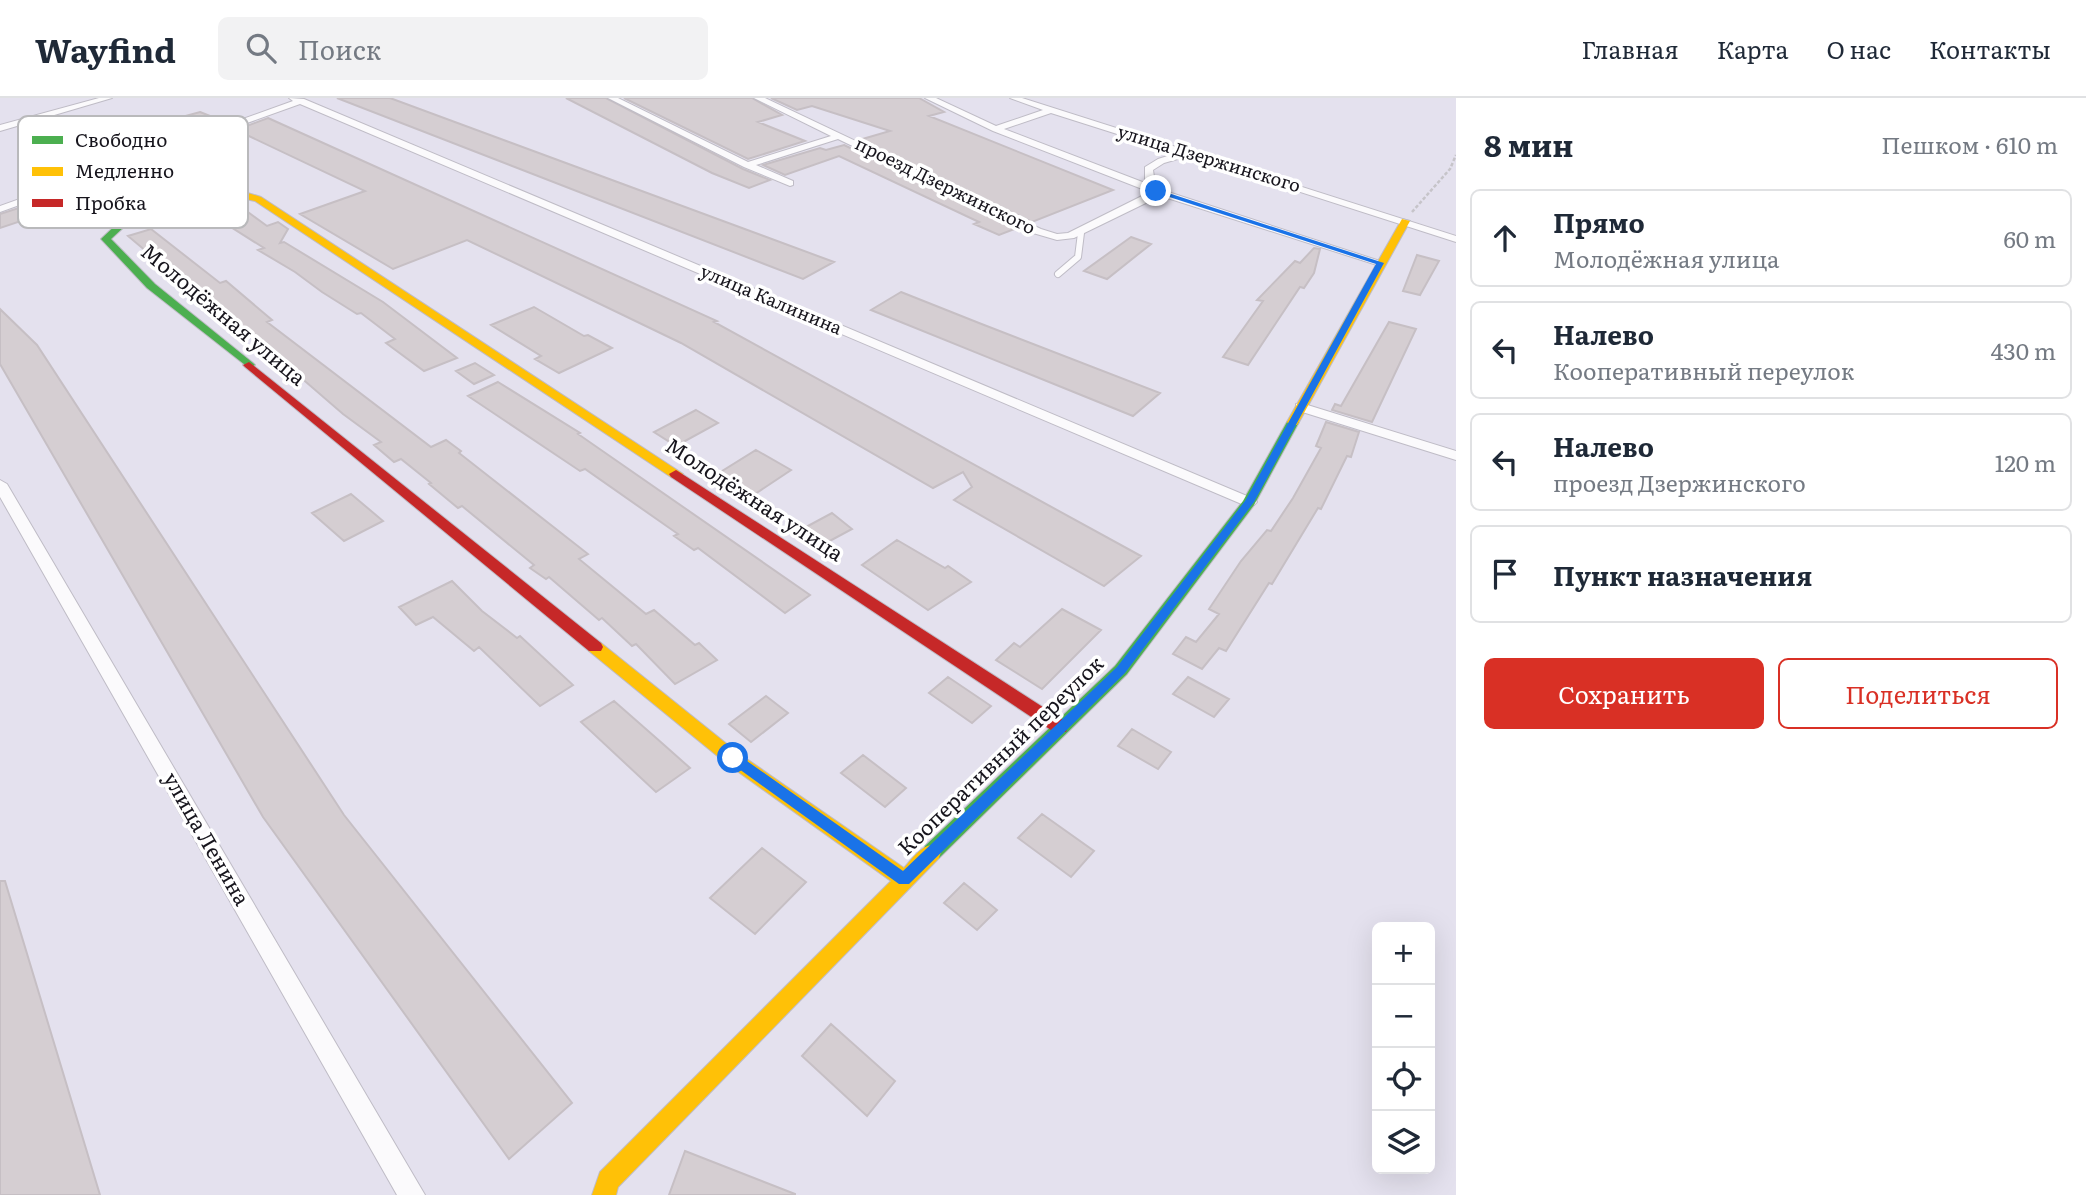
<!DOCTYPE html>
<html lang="ru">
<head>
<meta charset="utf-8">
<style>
	:root { --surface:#fff; --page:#f2f2f3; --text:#1f2937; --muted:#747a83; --line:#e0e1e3; --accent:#d93025 }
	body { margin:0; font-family:Literata,serif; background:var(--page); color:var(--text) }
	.controls { position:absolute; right:21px; bottom:21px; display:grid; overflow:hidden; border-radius:10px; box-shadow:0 7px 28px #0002 }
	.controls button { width:63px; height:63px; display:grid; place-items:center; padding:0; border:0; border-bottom:2px solid var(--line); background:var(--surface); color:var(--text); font:35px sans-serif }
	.stop { position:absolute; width:21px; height:21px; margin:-16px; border:5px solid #1a73e8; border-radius:50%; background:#fff }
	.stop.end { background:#1a73e8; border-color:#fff; box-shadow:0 2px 7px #0008 }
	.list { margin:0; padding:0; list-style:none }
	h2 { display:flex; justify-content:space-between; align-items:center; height:91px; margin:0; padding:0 28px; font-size:30px }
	h2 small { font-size:23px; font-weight:400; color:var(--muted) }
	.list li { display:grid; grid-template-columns:46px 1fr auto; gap:21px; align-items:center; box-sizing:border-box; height:98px; margin:0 14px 14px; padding:0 14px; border:2px solid var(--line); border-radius:10px }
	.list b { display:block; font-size:26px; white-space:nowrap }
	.list p { margin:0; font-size:23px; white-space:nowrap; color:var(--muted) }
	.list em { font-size:23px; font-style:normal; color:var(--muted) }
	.actions { display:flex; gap:14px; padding:21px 28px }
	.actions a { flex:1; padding:16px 0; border:2px solid var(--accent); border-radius:10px; text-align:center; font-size:24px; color:var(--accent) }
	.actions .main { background:var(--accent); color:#fff }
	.icon { flex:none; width:38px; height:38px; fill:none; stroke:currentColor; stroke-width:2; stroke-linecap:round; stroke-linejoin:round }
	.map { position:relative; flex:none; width:1456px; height:1097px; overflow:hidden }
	header { display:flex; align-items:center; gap:42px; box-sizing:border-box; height:98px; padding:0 35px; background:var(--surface); border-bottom:2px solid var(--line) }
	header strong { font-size:33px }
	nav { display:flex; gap:38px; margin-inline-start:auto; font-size:24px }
	.search { width:490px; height:63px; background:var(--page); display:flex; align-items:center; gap:18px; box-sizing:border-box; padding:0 24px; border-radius:10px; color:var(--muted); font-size:26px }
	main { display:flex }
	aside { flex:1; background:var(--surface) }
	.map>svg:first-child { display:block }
	.building { fill:#d5ced2; stroke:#c6bfc4; stroke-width:2 }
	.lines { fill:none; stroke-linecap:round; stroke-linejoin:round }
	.lane-far1-casing { stroke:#bfbcc6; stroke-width:6 }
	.lane-casing { stroke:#bfbcc6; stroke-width:8 }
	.street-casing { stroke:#bfbcc6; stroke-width:2 }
	.fast-casing { stroke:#bfbcc6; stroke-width:2 }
	.slow-casing { stroke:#bfbcc6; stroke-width:2 }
	.jam-casing { stroke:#bfbcc6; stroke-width:2 }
	.path { stroke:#c6c4c9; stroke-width:2.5; stroke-dasharray:3.5 2; stroke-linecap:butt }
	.lane-far1 { stroke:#fbfafc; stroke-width:4.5 }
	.lane { stroke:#fbfafc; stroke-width:6 }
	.street { fill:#fbfafc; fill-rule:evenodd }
	.fast { fill:#4caf50; fill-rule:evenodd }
	.slow { fill:#ffc107; fill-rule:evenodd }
	.jam { fill:#c62828; fill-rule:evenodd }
	.route { fill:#1a73e8 }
	.labels { text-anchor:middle; stroke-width:7; stroke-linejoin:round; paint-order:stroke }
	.far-street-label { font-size:18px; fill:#17151d; stroke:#fff }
	.street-label { font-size:21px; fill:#17151d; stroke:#fff }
	.key { fill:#fff; stroke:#b9b9bb; stroke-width:2 }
	.key-label { font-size:19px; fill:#17151d }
</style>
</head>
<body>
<header>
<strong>Wayfind</strong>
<div class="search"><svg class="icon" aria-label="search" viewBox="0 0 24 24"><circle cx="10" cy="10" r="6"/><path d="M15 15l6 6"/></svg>Поиск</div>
<nav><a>Главная</a><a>Карта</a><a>О нас</a><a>Контакты</a></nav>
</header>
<main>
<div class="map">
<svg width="1456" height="1097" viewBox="0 0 1456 1097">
	<rect width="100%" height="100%" fill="#e4e1ee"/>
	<path class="building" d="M 337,0 L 390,0 L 834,164 L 803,181 Z
		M 566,0 L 606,0 L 743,71 L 770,82 L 749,90 L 712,75 Z
		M 624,0 L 752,0 L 782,17 L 758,24 L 805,43 L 748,61 Z
		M 771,0 L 919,0 L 944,14 L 929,18 L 1113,92 L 1032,124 L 859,42 L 890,33 L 812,8 L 797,12 Z
		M 200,14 L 225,24 L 200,33 L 171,22 Z
		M 268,20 L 717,223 L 714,224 L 1141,458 L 1104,488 L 954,402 L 972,389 L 963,374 L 933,390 L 681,245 L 467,142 L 393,171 L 300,116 L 365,93 L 236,32 Z
		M 844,47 L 1017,130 L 999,137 L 974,126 L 979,124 L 839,58 L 785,77 L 763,67 L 820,50 L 826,52 Z
		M 31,106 L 51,113 L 0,130 L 0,116 Z
		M 237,106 L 267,128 L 278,124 L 288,131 L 280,145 L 284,144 L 383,204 L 457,260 L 424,273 L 386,245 L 395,241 L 361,215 L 357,216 L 322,194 L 295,174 L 258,152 L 264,150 L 207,114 Z
		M 151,131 L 220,185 L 226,183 L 272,222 L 267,224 L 431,349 L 446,342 L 461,353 L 459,355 L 588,456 L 579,461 L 646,516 L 654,512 L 695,547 L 699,545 L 717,562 L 675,586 L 636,546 L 632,548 L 602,520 L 599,522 L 549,479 L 546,481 L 530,470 L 534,467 L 462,408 L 458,410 L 429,386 L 431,385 L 401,361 L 394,364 L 374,347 L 381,344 L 343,316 L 262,246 L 240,232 L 128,138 Z
		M 1131,139 L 1151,146 L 1107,181 L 1084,173 Z
		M 1314,150 L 1320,151 L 1314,175 L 1304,190 L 1300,189 L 1248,267 L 1223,259 L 1263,203 L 1257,202 L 1295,163 L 1300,165 Z
		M 1417,157 L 1439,163 L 1420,197 L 1403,193 Z
		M 901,194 L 979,225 L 1160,295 L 1133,318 L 871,212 Z
		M 534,209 L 584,238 L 588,237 L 612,250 L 559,275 L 535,261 L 541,258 L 491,227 Z
		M 0,211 L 37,247 L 344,717 L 572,1005 L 509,1061 L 263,719 L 0,266 Z
		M 1389,224 L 1416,231 L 1372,324 L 1332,312 L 1335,306 L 1341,308 Z
		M 475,265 L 494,277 L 474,286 L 456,273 Z
		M 498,284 L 580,335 L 578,336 L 810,497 L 785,515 L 698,450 L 694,452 L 674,438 L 678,436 L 585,371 L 580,373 L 468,298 Z
		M 696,312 L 718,325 L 676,348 L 654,334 Z
		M 1326,324 L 1359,334 L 1351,359 L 1347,358 L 1321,411 L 1318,410 L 1272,486 L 1269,485 L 1226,553 L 1219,550 L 1202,571 L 1173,556 L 1186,539 L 1196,544 L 1219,516 L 1209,511 L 1241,463 L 1267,432 L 1271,433 L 1293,400 L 1321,350 L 1316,348 Z
		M 756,352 L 791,372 L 755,396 L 719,375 Z
		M 351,396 L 383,423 L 344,443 L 312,415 Z
		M 832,415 L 852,431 L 826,445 L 806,429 Z
		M 897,442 L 945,470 L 948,468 L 971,484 L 928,512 L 862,467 Z
		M 452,483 L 482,513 L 517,540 L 520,538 L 573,587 L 540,608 L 479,549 L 474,553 L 433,519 L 416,527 L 399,509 Z
		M 1062,511 L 1101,532 L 1042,591 L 996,562 L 1014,545 L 1020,549 Z
		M 948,579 L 991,608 L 972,625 L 929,595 Z
		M 1188,579 L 1229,601 L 1214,619 L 1173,596 Z
		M 766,598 L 788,615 L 751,644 L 729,626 Z
		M 614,603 L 663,646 L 690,670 L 656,694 L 581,624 Z
		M 1132,631 L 1171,654 L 1158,671 L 1118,648 Z
		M 863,657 L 906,690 L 885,709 L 841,675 Z
		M 1042,716 L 1094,753 L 1071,779 L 1018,740 Z
		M 762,750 L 806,784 L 755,836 L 710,800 Z
		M 0,783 L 5,783 L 100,1097 L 0,1097 Z
		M 964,785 L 997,812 L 977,832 L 944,805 Z
		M 831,926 L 895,983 L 867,1018 L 802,958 Z
		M 685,1053 L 795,1096 L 795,1097 L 669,1097 Z"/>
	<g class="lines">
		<g class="lane-far1-casing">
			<path id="lane-far1" d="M 43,95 L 122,126"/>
		</g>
		<g class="lane-casing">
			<path id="lane" d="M 1058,176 L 1078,159 L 1081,135"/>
		</g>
		<g class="street-casing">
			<path id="street" d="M 99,0 L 112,0 L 0,33 L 0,27 Z
				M 289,0 L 304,1 L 1254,401 L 1257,404 L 1254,407 L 1244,407 L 300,6 L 0,114 L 0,108 L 293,3 Z
				M 608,0 L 618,0 L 748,64 L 831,38 L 754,0 L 765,0 L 1041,131 L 1057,136 L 1068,135 L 1150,94 L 993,33 L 925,0 L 936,0 L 996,28 L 1043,12 L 1010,0 L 1022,0 L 1456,138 L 1456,144 L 1188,58 L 1164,65 L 1153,72 L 1155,86 L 1159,91 L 1386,165 L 1377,167 L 1158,97 L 1154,101 L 1074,140 L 1057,142 L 1033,135 L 838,41 L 756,67 L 793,83 L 793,87 L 790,88 L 744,69 ZM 1051,15 L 1177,55 L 1158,61 L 1145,69 L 1145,85 L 1004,31 Z
				M 1301,305 L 1456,353 L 1456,362 L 1296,312 L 1296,306 Z
				M 0,382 L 7,386 L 425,1097 L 397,1097 L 0,399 Z"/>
		</g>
		<g class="fast-casing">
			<path id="fast" d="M 225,93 L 229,96 L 228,98 L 125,128 L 111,141 L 155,186 L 253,265 L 255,267 L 249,270 L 147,190 L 101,141 L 119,124 L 208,96 Z
				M 1293,320 L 1299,324 L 1254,407 L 1127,576 L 939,760 L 932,762 L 925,760 L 923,754 L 925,748 L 1115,568 L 1243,403 L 1287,324 Z"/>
		</g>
		<g class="slow-casing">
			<path id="slow" d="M 238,92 L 261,99 L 683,376 L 676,380 L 671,379 L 255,103 L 221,96 Z
				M 1402,121 L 1410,123 L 1299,324 L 1297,327 L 1289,327 L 1287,324 Z
				M 595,543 L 601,545 L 738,655 L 904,770 C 913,760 924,743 939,748 L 941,754 L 939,760 L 618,1089 L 616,1097 L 592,1097 L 600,1074 L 891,783 L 726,665 L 589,553 L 587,549 Z"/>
		</g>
		<g class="jam-casing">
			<path id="jam" d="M 249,264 L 601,545 L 603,549 L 601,553 L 589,553 L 245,269 L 243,267 Z
				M 676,372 L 1066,624 L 1068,629 L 1066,634 L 1054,634 L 671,379 L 669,376 Z"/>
		</g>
		<path class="path" d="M 1412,114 L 1450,71 L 1456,57"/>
		<use href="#lane-far1" class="lane-far1"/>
		<use href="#lane" class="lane"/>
		<use href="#street" class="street"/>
		<use href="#fast" class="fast"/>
		<use href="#slow" class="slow"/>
		<use href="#jam" class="jam"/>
	</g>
	<path class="route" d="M 1156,91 L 1384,165 L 1254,404 L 1125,575 L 909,786 L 899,786 L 728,663 L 728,656 L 737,656 L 903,773 L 1117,569 L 1245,403 L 1376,166 L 1154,94 Z"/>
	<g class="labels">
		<g class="far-street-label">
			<text transform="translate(1209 61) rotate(17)" y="6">улица Дзержинского</text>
			<text transform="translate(945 88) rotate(26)" y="6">проезд Дзержинского</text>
			<text transform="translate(771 202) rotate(23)" y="6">улица Калинина</text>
		</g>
		<g class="street-label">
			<text transform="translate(223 217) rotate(40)" y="7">Молодёжная улица</text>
			<text transform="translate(754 402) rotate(33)" y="7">Молодёжная улица</text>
			<text transform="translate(1001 658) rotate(-44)" y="7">Кооперативный переулок</text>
			<text transform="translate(206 741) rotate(60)" y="7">улица Ленина</text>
		</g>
	</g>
	<rect x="18" y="18" width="230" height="112" rx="10" class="key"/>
	<rect x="32" y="38" width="31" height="8" fill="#4caf50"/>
	<rect x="32" y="69" width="31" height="9" fill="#ffc107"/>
	<rect x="32" y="101" width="31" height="8" fill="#c62828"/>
	<g class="key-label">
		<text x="75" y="49">Свободно</text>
		<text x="75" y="80">Медленно</text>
		<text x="75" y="112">Пробка</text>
	</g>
</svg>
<div class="controls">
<button>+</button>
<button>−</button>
<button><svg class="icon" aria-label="locate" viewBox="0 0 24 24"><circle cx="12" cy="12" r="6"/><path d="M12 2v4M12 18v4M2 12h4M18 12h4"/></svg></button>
<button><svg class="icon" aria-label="layers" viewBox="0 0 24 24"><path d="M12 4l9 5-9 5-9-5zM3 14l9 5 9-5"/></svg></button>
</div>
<div class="stop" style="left:733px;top:660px"></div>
<div class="stop end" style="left:1156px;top:93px"></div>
</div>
<aside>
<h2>8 мин<small>Пешком · 610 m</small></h2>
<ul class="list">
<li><svg class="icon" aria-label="ahead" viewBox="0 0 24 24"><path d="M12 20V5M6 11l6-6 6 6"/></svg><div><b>Прямо</b><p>Молодёжная улица</p></div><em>60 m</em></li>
<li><svg class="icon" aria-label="left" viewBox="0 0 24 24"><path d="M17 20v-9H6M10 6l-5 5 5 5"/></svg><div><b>Налево</b><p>Кооперативный переулок</p></div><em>430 m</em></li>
<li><svg class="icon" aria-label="left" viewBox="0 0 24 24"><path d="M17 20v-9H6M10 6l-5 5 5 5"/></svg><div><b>Налево</b><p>проезд Дзержинского</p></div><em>120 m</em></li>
<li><svg class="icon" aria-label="arrive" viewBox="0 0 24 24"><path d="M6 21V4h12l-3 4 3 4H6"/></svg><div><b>Пункт назначения</b></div></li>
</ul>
<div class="actions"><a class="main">Сохранить</a><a>Поделиться</a></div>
</aside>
</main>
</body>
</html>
